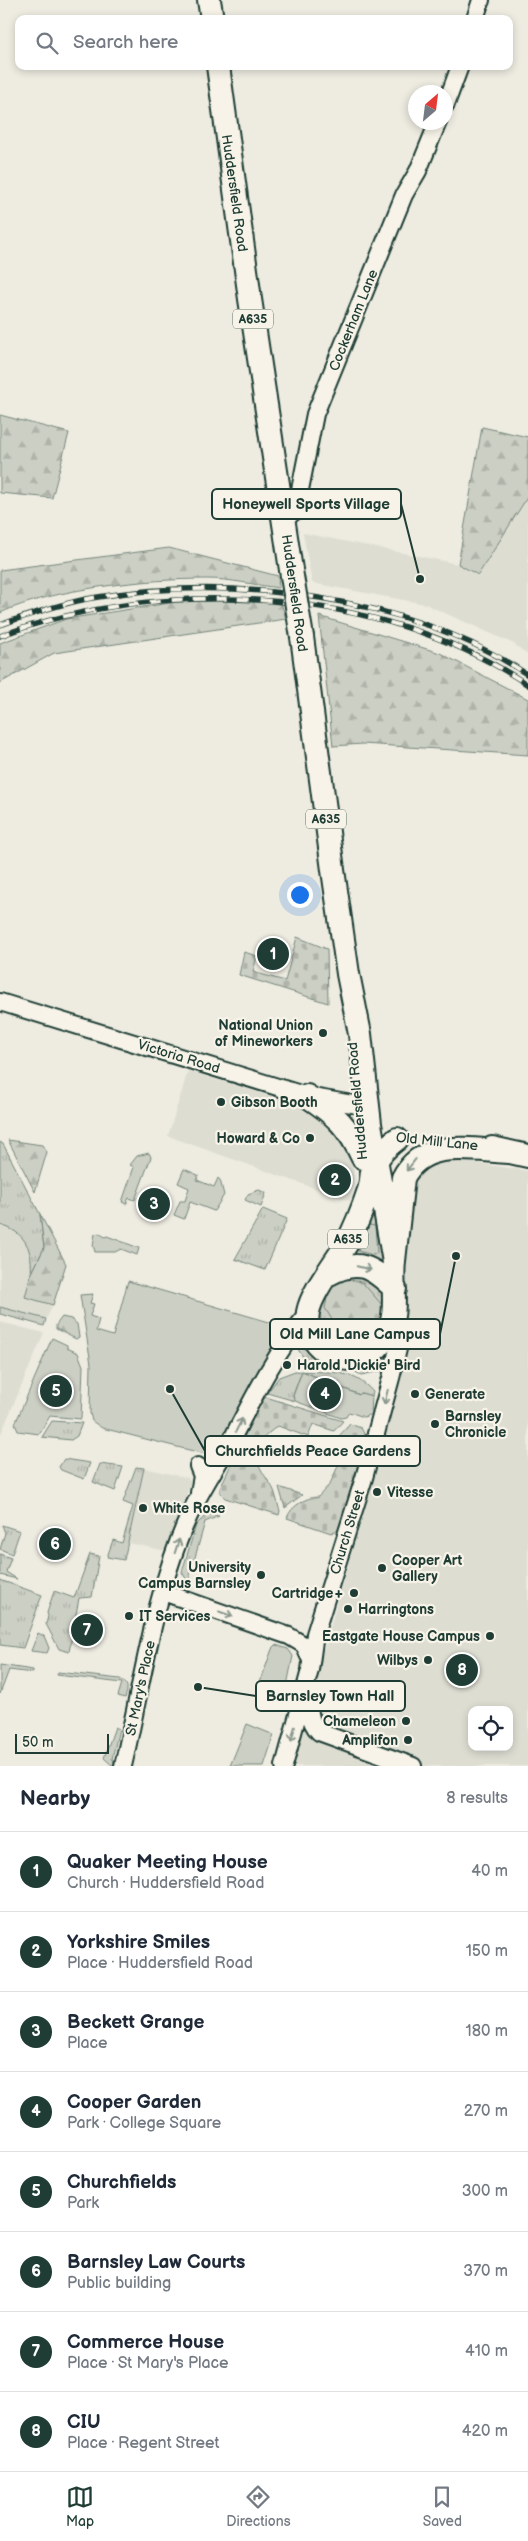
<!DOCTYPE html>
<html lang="en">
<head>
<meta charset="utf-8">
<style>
	:root { --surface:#fff; --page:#f2f2f3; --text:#1f2937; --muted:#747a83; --line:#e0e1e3; --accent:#1f3d34 }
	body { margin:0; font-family:"Balsamiq Sans",sans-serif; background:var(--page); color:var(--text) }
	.controls { position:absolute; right:15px; bottom:15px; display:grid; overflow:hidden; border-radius:10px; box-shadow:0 2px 8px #0003 }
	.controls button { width:45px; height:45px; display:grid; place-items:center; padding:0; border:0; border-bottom:1px solid var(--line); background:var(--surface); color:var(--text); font:25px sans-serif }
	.compass { position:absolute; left:408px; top:85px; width:45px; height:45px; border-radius:50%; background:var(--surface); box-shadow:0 2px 8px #0003; rotate:28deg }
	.scale { position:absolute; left:15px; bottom:12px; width:94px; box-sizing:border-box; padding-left:5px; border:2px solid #1f3d34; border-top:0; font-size:14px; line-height:18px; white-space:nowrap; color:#1f3d34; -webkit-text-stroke:4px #f7f3e8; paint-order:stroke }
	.you { position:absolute; left:299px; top:894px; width:18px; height:18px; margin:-12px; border:4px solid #fff; border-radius:50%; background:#1a73e8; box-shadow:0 0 0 8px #1a73e833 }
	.badge { display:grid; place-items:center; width:32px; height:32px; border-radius:50%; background:var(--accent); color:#fff; font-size:16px; font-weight:700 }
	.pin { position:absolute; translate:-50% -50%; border:2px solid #fff; box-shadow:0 1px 5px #0006 }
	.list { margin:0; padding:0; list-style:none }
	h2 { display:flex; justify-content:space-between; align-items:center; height:65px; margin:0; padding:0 20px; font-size:21px }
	h2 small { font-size:16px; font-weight:400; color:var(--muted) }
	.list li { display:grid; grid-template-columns:32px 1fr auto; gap:15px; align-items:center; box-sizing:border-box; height:80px; padding:0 20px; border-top:1px solid var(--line) }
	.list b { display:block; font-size:19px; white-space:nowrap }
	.list p { margin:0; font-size:16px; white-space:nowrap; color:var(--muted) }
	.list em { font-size:16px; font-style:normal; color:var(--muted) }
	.icon { flex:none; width:28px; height:28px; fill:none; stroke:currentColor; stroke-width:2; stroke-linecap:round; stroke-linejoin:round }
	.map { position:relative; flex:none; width:528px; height:1766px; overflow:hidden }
	.search { position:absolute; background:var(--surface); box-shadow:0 2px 8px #0003; left:15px; right:15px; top:15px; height:55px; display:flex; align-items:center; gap:12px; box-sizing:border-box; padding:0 18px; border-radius:10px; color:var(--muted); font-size:19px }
	.sheet { height:705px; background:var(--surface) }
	nav { display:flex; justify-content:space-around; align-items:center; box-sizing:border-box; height:70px; border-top:1px solid var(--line); background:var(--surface); font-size:14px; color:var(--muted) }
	nav a { display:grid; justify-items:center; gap:2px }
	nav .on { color:var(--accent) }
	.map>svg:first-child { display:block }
	.built { fill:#ddddd2; fill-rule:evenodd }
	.grass { fill:url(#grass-tufts); stroke:#76867c }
	.forest { fill:url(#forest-firs); stroke:#76867c }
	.cemetery { fill:url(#cemetery-stones); stroke:#76867c }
	.green { fill:#cccfc4; stroke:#76867c }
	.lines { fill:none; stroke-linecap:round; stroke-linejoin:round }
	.tertiary-casing { stroke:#1f3d34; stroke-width:20 }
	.trunk-casing { stroke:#1f3d34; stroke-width:26 }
	.tertiary { stroke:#f7f3e8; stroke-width:16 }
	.trunk { stroke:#f7f3e8; stroke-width:22 }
	.rail-casing { stroke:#1f3d34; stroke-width:5.5 }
	.rail { stroke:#f7f3e8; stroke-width:4; stroke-dasharray:11; stroke-linecap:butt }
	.trunk-bridge-casing { stroke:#1f3d34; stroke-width:26; stroke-linecap:butt }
	.trunk-bridge { stroke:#f7f3e8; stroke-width:22 }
	.oneway { stroke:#8b988e }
	.poi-dot { fill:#1f3d34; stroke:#f7f3e8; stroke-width:2 }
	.labels { text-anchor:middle; stroke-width:4.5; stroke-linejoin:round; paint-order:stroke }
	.shield { fill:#f7f3e8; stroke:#60746a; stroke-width:1 }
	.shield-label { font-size:12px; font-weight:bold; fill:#1f3d34 }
	.street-label { font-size:14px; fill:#1f3d34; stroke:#f7f3e8 }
	.poi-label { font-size:14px; font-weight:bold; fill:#1f3d34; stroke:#f7f3e8; text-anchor:start }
	.leader { fill:none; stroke:#1f3d34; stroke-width:2 }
	.callout-dot { fill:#1f3d34; stroke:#f7f3e8; stroke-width:2 }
	.callout { fill:#f7f3e8; stroke:#1f3d34; stroke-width:2 }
	.callout-label { font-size:15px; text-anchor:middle; font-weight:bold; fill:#1f3d34 }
</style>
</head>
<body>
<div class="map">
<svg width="528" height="1766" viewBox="0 0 528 1766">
	<defs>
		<pattern id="grass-tufts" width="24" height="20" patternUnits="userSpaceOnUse" patternTransform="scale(1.25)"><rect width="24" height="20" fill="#cccfc4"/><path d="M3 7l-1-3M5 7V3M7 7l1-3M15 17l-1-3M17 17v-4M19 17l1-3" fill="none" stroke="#afb3a9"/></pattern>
		<pattern id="forest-firs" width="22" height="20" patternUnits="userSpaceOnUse" patternTransform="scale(1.25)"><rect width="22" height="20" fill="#cccfc4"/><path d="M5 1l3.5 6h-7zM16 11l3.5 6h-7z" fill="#afb3a9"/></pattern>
		<pattern id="cemetery-stones" width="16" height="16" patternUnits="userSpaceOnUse" patternTransform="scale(1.25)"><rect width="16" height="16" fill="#cccfc4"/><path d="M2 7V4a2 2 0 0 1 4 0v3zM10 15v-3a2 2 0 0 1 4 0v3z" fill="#afb3a9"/></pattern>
	</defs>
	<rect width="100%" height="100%" fill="#eeece1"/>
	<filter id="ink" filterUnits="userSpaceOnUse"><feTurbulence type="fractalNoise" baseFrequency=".02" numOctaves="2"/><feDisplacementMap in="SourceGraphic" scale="10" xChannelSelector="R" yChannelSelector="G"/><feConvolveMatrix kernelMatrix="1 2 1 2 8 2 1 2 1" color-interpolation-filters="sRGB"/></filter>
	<g filter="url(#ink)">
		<path class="built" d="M 528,496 L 528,655 L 514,644 L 425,604 L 312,583 L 303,533 L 458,564 L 478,575 Z
			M 188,1071 L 303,1106 L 326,1120 L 338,1132 L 353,1159 L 354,1185 L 350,1201 L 168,1136 Z
			M 0,1142 L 3,1144 L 40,1214 L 44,1248 L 26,1297 L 53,1305 L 46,1319 L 0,1307 Z
			M 462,1161 L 528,1171 L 528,1766 L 291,1766 L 360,1521 L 404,1333 L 410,1185 L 417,1173 L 432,1162 ZM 472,1710 L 509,1710 L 509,1747 L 472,1747 Z
			M 0,1322 L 44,1333 L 0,1436 Z
			M 144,1468 L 188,1478 L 191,1482 L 167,1551 L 128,1543 Z"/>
		<path class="grass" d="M 0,1142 L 3,1144 L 40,1214 L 44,1248 L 31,1275 C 33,1250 26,1232 0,1225 Z
			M 259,1190 L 266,1193 L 261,1207 L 245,1200 L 248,1194 Z
			M 378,1205 L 386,1269 L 350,1255 L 370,1206 Z
			M 263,1209 L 287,1219 L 265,1270 L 235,1259 Z
			M 372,1274 L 385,1295 L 379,1335 L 355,1350 L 330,1344 C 311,1316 316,1307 333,1280 Z
			M 0,1307 L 46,1319 L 44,1326 L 0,1314 Z
			M 303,1337 L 306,1348 L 321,1362 L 325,1359 L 337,1365 L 308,1364 L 295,1345 Z
			M 386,1352 L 389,1352 L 386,1370 L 361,1375 L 352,1370 L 351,1366 Z
			M 295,1371 C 324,1373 352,1367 373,1392 L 372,1396 L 361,1393 L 360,1395 L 302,1371 L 293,1395 L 295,1401 L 267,1393 L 279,1377 Z
			M 52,1421 L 82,1423 L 77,1436 L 71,1440 L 42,1437 Z
			M 64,1459 L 90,1463 L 84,1479 L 61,1470 L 59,1467 Z
			M 100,1464 L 123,1467 L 115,1491 L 93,1482 Z
			M 136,1467 L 144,1468 L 124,1560 L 107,1557 L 113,1540 L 122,1543 L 133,1506 L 123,1502 Z
			M 207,1514 L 219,1516 L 205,1522 L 190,1575 L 192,1589 L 182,1572 L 196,1525 Z
			M 2,1525 L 20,1531 L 12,1554 L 0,1549 L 5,1533 Z
			M 0,1554 L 11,1558 L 6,1572 L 17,1579 L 0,1575 Z
			M 90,1554 L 99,1556 L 92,1597 L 79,1598 L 69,1652 L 59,1649 L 46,1624 L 48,1616 L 47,1613 L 54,1591 L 74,1598 Z
			M 0,1580 L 42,1595 L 23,1648 L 0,1645 Z"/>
		<path class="forest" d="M 0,415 L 69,433 L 52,498 L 0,493 Z
			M 482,427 L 528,437 L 528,496 L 478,575 L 458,564 Z
			M 169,548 L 278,576 L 279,588 C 255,585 230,579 207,579 C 146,579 55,588 0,613 L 0,570 Z
			M 280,599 L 286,619 L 54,653 L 0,683 L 0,643 L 66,619 L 176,602 Z
			M 319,616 L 440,653 L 528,699 L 528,755 L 363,744 L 333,746 Z
			M 8,1140 L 42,1145 L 47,1152 L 35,1192 Z
			M 40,1214 L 66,1264 L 53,1305 L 25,1297 L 31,1275 L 44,1248 Z
			M 338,1278 L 362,1282 L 383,1306 L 381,1322 L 365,1333 L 334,1323 L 325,1308 L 329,1288 Z
			M 62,1317 L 71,1319 L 77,1324 L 79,1337 L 76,1339 L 56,1329 L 56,1325 Z"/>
		<path class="cemetery" d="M 297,937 L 327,949 L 328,1003 L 239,975 L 244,952 L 257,956 L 253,972 L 285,981 Z
			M 266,1397 L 343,1421 L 334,1431 L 313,1424 L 308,1437 L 278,1426 C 249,1446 252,1458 271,1485 C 276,1492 277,1503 280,1511 L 279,1515 L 225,1498 L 220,1493 L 220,1488 L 260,1403 Z
			M 350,1424 L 361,1428 L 366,1437 L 339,1529 L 331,1533 L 287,1518 C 291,1506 306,1497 318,1497 L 330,1484 L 338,1466 L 336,1451 L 339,1436 Z
			M 279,1487 L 302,1495 L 285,1508 Z"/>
		<path class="green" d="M 149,1153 L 151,1157 L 135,1200 L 129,1198 L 126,1204 L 122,1202 L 134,1167 L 130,1165 L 137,1156 Z
			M 184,1169 L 198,1175 L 197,1180 L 214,1187 L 218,1178 L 220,1180 L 224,1195 L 214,1211 L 190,1202 L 184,1219 L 174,1215 L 180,1201 L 185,1201 L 189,1188 L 178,1183 Z
			M 369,1225 L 375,1226 L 377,1253 L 373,1255 L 358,1251 Z
			M 99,1233 L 105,1237 L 107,1236 L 139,1248 L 137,1255 L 121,1249 L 115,1252 L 95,1252 L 93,1245 L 95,1234 Z
			M 128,1281 L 283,1326 L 216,1455 L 209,1455 L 102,1428 L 92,1421 L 90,1413 L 91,1364 L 80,1295 L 93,1294 L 90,1303 L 94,1304 L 90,1316 L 99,1319 L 96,1331 L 113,1336 Z
			M 52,1338 L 67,1345 L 67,1348 L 78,1353 L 83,1366 L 81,1419 L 50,1416 L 39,1434 L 18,1431 L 15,1424 Z
			M 302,1371 L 359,1395 L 361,1393 L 372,1396 L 371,1414 L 364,1417 L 349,1412 L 346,1417 L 341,1418 L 295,1401 L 293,1396 Z
			M 38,1633 L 44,1636 L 49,1648 L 47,1653 L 31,1651 Z
			M 276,1645 L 288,1649 L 293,1656 L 284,1700 L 257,1691 L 272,1649 Z
			M 0,1665 L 33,1670 L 33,1673 L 9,1670 L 0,1694 Z
			M 58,1672 L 120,1679 C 129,1684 128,1688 125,1698 L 118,1696 L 122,1683 L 57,1675 Z
			M 247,1724 L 274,1735 L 264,1766 L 230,1766 Z
			M 115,1727 L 119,1729 L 112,1759 L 114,1760 L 113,1766 L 104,1758 Z"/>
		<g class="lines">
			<g class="tertiary-casing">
				<path id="tertiary" d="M 475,19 L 481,0
					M 446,104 L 460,66
					M 284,520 L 296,510 L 315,414 L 404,195 L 418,171 L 438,122
					M 0,1002 L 307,1096 L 358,1105
					M 198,1466 L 202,1476 L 199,1493
					M 163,1592 L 289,1636 L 304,1645 L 310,1658
					M 310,1694 C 309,1709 308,1720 319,1732 L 413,1766
					M 123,1766 C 142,1685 154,1592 189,1516 C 202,1487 221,1461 235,1433 C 257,1390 278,1350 308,1313
					M 284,1766 L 310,1670 L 315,1634 L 364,1478 L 391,1378 L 398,1349 L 395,1317"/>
			</g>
			<g class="trunk-casing">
				<path id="trunk" d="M 209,0 L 212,19
					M 218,66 L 250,299 L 291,570
					M 302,637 L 333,870 L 348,974 L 360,1034 L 370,1124 L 394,1262
					M 307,1096 C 336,1115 348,1126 363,1158
					M 397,1139 C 385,1148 376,1157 372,1172 C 371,1178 371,1184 369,1190 C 363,1208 356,1226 347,1243 C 336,1262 312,1291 308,1312 C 301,1352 358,1380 385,1338 C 400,1314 391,1288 394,1261 C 397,1233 400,1206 403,1178 C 423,1138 470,1150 508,1152
					M 492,1148 L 528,1156
					M 327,1275 C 358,1258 371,1266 395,1289"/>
			</g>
			<use href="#tertiary" class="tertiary"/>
			<use href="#trunk" class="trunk"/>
			<g class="rail-casing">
				<path id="rail" d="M 0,625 C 32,614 65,602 98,597 C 236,575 410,596 528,675
					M 0,636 C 163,575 381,587 528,685"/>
			</g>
			<use href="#rail" class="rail"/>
			<g class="trunk-bridge-casing">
				<path id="trunk-bridge" d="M 291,570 L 302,637"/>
			</g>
			<use href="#trunk-bridge" class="trunk-bridge"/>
		</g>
		<defs><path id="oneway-shaft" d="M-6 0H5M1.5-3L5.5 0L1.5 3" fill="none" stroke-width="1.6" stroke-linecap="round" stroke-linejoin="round" transform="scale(1.25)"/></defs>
		<g class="oneway">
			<use href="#oneway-shaft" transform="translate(411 1165) rotate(128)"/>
			<use href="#oneway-shaft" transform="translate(364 1268) rotate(14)"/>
			<use href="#oneway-shaft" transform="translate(386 1397) rotate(104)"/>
			<use href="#oneway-shaft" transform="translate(239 1425) rotate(-63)"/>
			<use href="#oneway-shaft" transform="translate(177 1546) rotate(-72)"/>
			<use href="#oneway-shaft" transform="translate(226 1614) rotate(19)"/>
			<use href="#oneway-shaft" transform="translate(293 1734) rotate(104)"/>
		</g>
	</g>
	<g class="poi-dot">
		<circle cx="323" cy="1033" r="5"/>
		<circle cx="221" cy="1102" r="5"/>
		<circle cx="310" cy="1138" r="5"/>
		<circle cx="287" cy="1365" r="5"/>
		<circle cx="415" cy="1394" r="5"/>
		<circle cx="435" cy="1424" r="5"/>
		<circle cx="377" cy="1492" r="5"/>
		<circle cx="143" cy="1508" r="5"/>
		<circle cx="382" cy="1568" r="5"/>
		<circle cx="261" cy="1575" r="5"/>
		<circle cx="354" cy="1593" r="5"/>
		<circle cx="348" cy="1609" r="5"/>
		<circle cx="129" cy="1616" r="5"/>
		<circle cx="490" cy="1636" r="5"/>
		<circle cx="428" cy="1660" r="5"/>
		<circle cx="406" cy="1721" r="5"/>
		<circle cx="408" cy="1740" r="5"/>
	</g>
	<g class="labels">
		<g class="shield">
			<rect x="233" y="309.5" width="40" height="19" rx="4"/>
			<rect x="306" y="809.5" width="40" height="19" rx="4"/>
			<rect x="328" y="1229.5" width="40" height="19" rx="4"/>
		</g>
		<g class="shield-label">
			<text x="253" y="323">A635</text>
			<text x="326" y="823">A635</text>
			<text x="348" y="1243">A635</text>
		</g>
		<g class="street-label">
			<text transform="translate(235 193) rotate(82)" y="5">Huddersfield Road</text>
			<text transform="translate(353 320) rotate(-68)" y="5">Cockerham Lane</text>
			<text transform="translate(295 593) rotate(82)" y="5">Huddersfield Road</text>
			<text transform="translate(179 1056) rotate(17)" y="5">Victoria Road</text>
			<text transform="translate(357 1101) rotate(-95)" y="5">Huddersfield Road</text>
			<text transform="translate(437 1141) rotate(6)" y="5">Old Mill Lane</text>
			<text transform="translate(347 1532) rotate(-73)" y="5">Church Street</text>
			<text transform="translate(140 1688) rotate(-78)" y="5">St Mary's Place</text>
		</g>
		<g class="poi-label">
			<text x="313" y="1030" text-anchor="end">National Union<tspan x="313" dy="16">of Mineworkers</tspan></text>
			<text x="231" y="1107">Gibson Booth</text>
			<text x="300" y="1143" text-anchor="end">Howard &amp; Co</text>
			<text x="297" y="1370">Harold 'Dickie' Bird</text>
			<text x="425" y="1399">Generate</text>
			<text x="445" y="1421">Barnsley<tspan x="445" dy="16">Chronicle</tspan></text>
			<text x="387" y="1497">Vitesse</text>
			<text x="153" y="1513">White Rose</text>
			<text x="392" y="1565">Cooper Art<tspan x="392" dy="16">Gallery</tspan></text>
			<text x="251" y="1572" text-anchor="end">University<tspan x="251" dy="16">Campus Barnsley</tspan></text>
			<text x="344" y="1598" text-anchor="end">Cartridge+</text>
			<text x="358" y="1614">Harringtons</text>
			<text x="139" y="1621">IT Services</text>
			<text x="480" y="1641" text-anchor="end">Eastgate House Campus</text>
			<text x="418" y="1665" text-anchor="end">Wilbys</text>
			<text x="396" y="1726" text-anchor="end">Chameleon</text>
			<text x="398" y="1745" text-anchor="end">Amplifon</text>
		</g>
	</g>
	<path class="leader" d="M420 579L401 504M456 1256L440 1334M170 1389L205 1451M198 1687L256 1696"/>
	<g class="callout-dot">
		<circle cx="420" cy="579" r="5"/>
		<circle cx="456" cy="1256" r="5"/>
		<circle cx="170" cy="1389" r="5"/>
		<circle cx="198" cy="1687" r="5"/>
	</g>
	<g class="callout">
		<rect x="212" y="489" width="189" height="30" rx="5"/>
		<rect x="270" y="1319" width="170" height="30" rx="5"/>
		<rect x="205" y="1436" width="215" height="30" rx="5"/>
		<rect x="256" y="1681" width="149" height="30" rx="5"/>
	</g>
	<g class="callout-label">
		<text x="306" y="509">Honeywell Sports Village</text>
		<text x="355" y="1339">Old Mill Lane Campus</text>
		<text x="313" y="1456">Churchfields Peace Gardens</text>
		<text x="330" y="1701">Barnsley Town Hall</text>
	</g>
</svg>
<div class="controls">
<button><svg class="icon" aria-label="locate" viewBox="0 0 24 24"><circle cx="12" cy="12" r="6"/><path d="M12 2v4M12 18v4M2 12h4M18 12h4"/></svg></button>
</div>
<svg class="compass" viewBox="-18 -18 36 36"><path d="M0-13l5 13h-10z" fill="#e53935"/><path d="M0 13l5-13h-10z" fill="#747a83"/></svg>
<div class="scale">50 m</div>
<div class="you"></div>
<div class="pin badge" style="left:273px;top:954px">1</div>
<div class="pin badge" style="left:335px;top:1180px">2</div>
<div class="pin badge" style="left:154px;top:1204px">3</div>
<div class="pin badge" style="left:325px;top:1394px">4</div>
<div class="pin badge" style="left:56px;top:1391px">5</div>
<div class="pin badge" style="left:55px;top:1544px">6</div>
<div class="pin badge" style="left:87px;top:1630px">7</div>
<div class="pin badge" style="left:462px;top:1670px">8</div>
<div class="search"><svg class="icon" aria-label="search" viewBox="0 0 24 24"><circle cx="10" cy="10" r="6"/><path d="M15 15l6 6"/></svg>Search here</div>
</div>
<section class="sheet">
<h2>Nearby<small>8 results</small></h2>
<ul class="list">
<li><span class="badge">1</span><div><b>Quaker Meeting House</b><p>Church · Huddersfield Road</p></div><em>40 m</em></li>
<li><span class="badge">2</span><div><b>Yorkshire Smiles</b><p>Place · Huddersfield Road</p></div><em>150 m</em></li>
<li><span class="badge">3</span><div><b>Beckett Grange</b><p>Place</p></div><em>180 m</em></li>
<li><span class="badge">4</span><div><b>Cooper Garden</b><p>Park · College Square</p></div><em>270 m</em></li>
<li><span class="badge">5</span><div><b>Churchfields</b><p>Park</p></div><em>300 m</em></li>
<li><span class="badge">6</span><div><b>Barnsley Law Courts</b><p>Public building</p></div><em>370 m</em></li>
<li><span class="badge">7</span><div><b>Commerce House</b><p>Place · St Mary's Place</p></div><em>410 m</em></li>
<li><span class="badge">8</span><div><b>CIU</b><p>Place · Regent Street</p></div><em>420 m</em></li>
</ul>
</section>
<nav>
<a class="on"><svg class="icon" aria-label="map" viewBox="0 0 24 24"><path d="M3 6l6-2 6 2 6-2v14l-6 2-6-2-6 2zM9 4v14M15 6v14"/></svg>Map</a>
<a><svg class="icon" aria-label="directions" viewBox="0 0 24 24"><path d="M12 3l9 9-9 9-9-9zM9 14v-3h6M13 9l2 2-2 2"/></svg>Directions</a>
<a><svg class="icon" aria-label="saved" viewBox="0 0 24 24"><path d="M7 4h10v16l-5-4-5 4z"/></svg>Saved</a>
</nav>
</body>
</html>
